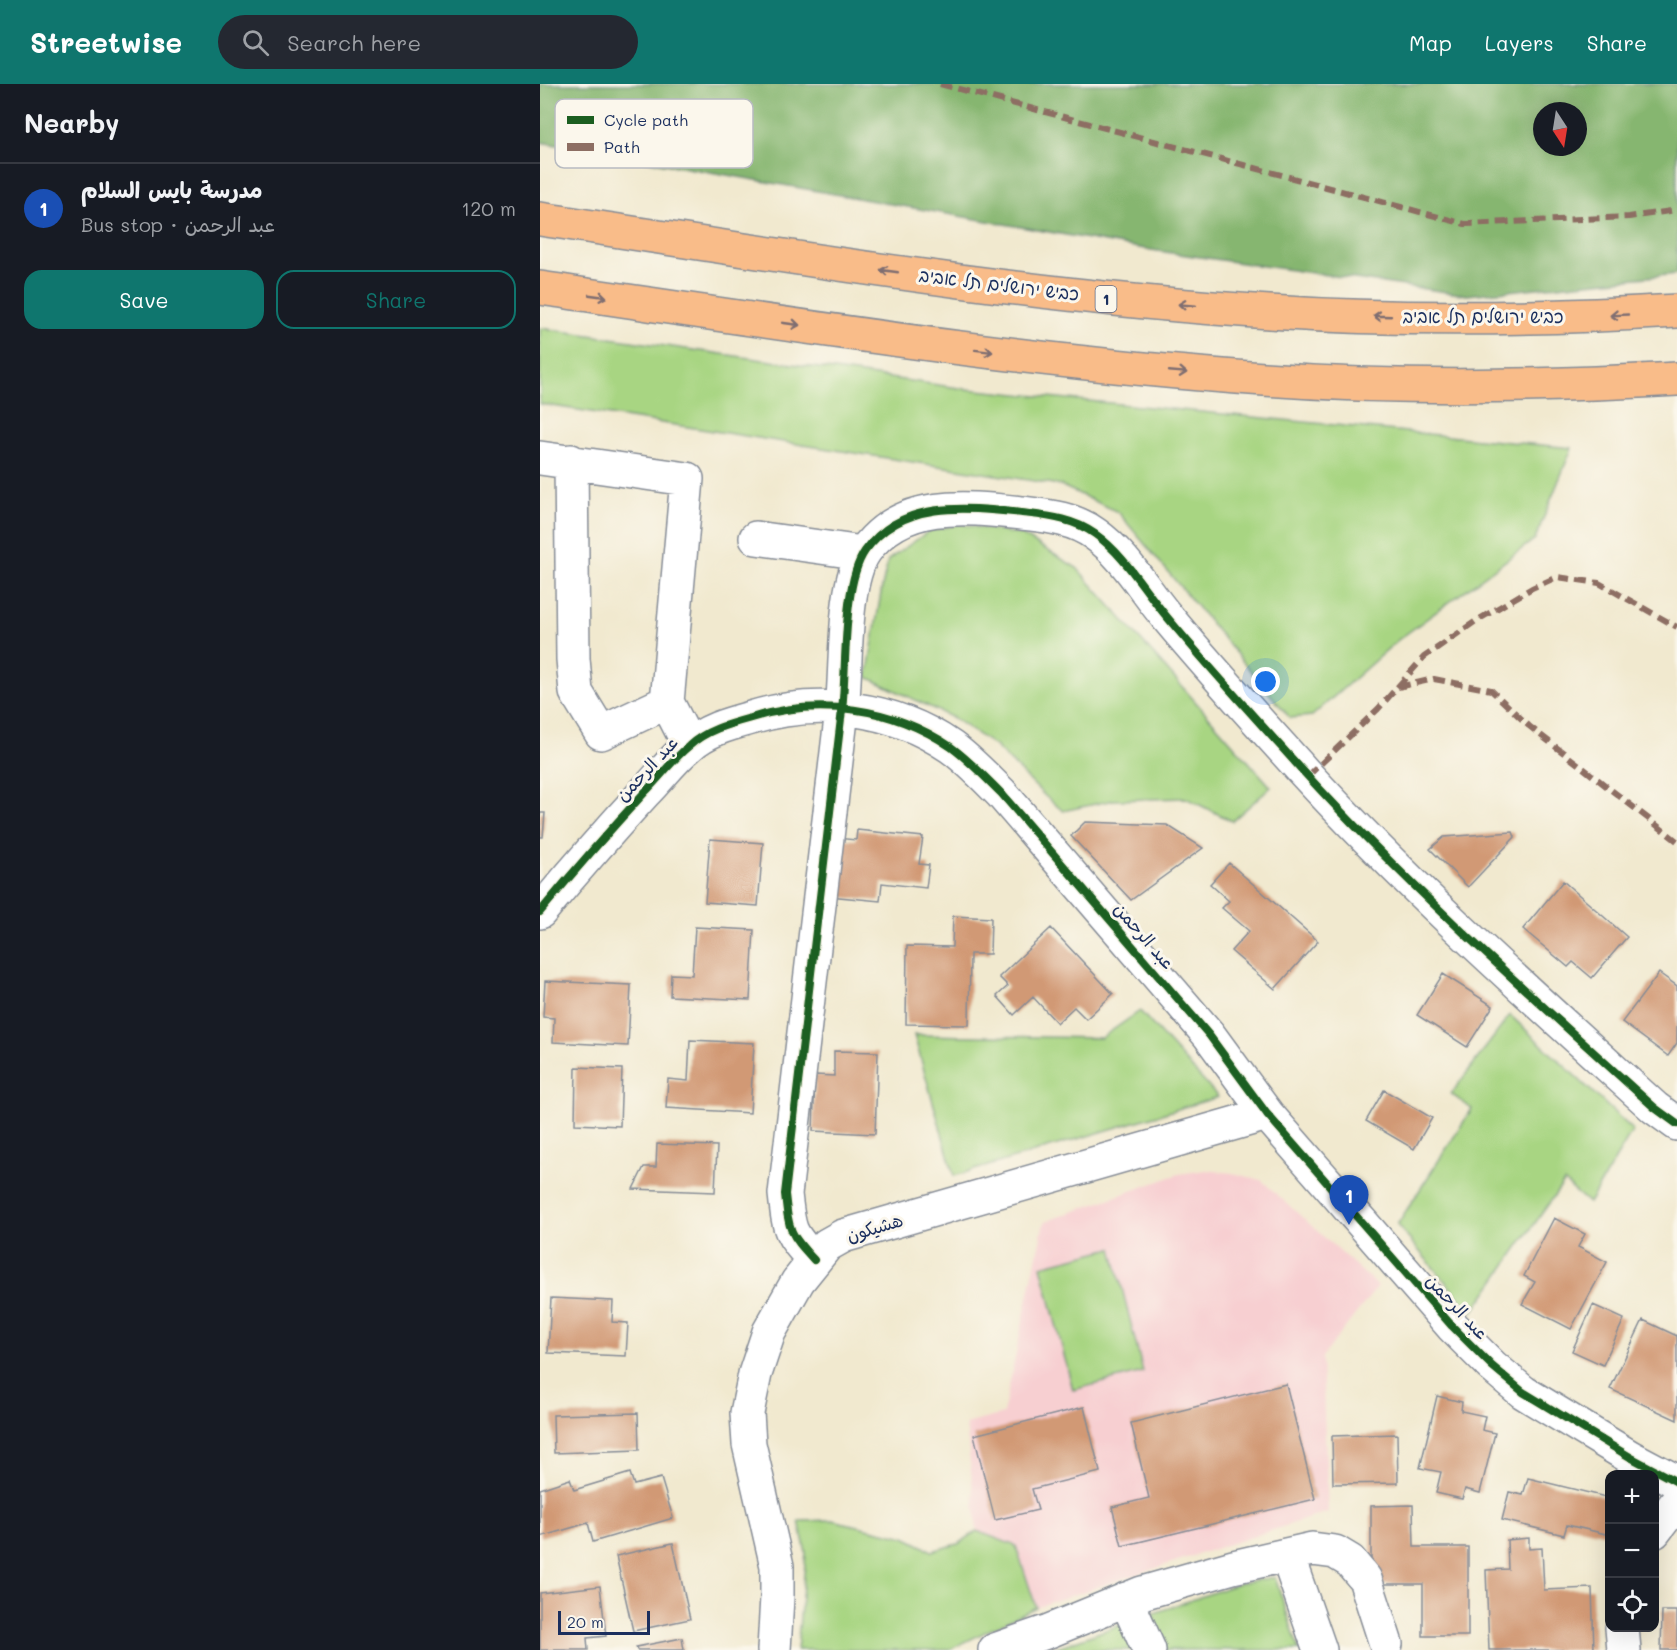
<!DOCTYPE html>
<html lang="en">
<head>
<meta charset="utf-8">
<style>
	:root { --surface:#171b24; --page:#242831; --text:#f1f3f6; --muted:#9ea1a6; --line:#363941; --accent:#0f766e }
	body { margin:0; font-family:Mali,"Playpen Sans Arabic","Playpen Sans Hebrew",sans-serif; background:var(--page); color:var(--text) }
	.controls { position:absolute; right:18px; bottom:18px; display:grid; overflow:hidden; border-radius:12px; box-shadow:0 6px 24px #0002 }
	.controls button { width:54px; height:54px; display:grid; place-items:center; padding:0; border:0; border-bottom:2px solid var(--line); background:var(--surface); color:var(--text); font:30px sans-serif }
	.compass { position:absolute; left:993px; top:18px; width:54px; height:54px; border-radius:50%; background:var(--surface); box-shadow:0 6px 24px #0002; rotate:168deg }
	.scale { position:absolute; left:18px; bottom:15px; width:92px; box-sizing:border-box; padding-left:6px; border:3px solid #1b2f5e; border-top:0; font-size:16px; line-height:21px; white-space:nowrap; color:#1b2f5e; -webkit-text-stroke:4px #fbf7ec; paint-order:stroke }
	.you { position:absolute; left:726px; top:598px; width:21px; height:21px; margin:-15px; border:4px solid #fff; border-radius:50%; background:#1a73e8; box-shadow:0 0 0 9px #1a73e833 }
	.badge { display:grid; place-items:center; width:39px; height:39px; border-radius:50%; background:var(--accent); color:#fff; font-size:20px; font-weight:700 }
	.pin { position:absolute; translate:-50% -50px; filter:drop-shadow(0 2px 3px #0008) }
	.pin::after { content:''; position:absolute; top:32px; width:21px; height:18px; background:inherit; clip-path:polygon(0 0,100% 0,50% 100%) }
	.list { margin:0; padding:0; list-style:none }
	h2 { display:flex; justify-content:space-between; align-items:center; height:78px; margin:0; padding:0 24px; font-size:26px }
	h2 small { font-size:20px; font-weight:400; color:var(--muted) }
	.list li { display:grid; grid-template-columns:39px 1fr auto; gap:18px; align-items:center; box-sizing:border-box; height:90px; padding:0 24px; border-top:2px solid var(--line) }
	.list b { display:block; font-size:22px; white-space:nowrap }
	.list p { margin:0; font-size:20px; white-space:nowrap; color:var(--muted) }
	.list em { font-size:20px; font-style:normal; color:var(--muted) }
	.actions { display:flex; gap:12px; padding:18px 24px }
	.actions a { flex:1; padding:14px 0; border:2px solid var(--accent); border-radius:18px; text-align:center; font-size:21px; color:var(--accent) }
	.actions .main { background:var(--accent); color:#fff }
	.icon { flex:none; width:33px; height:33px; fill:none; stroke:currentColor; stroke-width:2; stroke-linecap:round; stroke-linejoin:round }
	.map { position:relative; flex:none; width:1137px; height:1566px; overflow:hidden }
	header { display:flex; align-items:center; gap:36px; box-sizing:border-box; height:84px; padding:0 30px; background:var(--accent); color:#fff }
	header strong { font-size:28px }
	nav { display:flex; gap:33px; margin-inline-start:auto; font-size:21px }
	.search { width:420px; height:54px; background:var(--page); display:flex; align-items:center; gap:15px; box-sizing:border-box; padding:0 21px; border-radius:33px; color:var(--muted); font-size:22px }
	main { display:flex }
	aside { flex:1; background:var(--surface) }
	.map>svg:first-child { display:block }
	.built { fill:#f7cfd1 }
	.green { fill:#a8d582; stroke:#628270; stroke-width:1.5 }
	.forest { fill:#86b670; stroke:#507267; stroke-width:1.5; fill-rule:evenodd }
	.building { fill:#d19975 }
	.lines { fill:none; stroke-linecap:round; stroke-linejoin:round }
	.minor-casing { stroke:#868c96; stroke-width:36 }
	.highway-casing { stroke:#868c96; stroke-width:36 }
	.minor { stroke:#fff; stroke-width:33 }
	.highway { stroke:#f9bc89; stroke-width:33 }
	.quiet { stroke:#8d6e63; stroke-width:6; stroke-dasharray:12 6; stroke-linecap:butt }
	.cycleway-casing { stroke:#fbf7ec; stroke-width:11 }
	.cycleway { stroke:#1b5e20; stroke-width:8 }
	.oneway { stroke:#7f6e71 }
	.labels { text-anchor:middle; stroke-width:6; stroke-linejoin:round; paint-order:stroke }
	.shield { fill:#fbf7ec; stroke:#5e6b89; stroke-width:1.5 }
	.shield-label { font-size:16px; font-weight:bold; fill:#1b2f5e }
	.street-label { font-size:18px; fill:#1b2f5e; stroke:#fbf7ec }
	.key { fill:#fbf7ec; stroke:#b8bbc1; stroke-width:1.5 }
	.key-label { font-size:16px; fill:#1b2f5e }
</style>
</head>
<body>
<header>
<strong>Streetwise</strong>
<div class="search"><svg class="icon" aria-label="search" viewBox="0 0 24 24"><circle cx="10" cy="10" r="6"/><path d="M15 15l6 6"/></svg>Search here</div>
<nav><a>Map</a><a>Layers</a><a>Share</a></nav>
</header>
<main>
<aside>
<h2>Nearby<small></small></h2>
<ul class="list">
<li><span class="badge" style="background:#1a4fb4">1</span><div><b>مدرسة بايس السلام</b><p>Bus stop · عبد الرحمن</p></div><em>120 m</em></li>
</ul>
<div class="actions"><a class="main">Save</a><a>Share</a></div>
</aside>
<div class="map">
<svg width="1137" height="1566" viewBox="0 0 1137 1566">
	<rect width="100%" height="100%" fill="#fbf7ec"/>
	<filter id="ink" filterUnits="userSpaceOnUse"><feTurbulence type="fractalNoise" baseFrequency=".0167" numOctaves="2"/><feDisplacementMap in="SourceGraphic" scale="12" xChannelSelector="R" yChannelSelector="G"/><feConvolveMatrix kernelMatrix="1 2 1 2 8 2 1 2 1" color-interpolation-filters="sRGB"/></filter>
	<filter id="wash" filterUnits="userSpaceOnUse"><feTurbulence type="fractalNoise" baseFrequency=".008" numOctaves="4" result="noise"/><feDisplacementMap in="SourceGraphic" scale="24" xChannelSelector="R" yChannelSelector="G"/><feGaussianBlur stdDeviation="1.35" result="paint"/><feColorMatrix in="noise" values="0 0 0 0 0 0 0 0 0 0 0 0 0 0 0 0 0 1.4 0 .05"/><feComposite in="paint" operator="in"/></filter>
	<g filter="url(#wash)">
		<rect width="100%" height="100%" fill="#f1e9cf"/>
		<path class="built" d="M 666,1086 L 692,1089 L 721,1096 L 838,1202 L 782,1273 L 788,1428 L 496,1523 L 476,1462 L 437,1447 L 426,1340 L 463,1330 L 504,1138 L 639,1090 Z"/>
		<path class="green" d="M 0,244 L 426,305 L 1032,364 L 995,455 L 858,556 L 772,632 L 750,634 L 578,428 L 520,401 L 0,320 Z
			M 420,440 L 482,451 L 537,484 L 731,703 L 692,737 L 646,714 L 574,716 L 523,727 L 505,712 L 455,662 L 413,634 L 327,593 L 342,503 L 348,476 L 389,447 Z
			M 600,927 L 678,1013 L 414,1092 L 374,951 L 561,954 Z
			M 970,931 L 1093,1046 L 1049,1119 L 1024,1098 L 932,1229 L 857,1141 L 932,1025 L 911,1010 Z
			M 572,1164 L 603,1288 L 533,1306 L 501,1182 Z
			M 292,1436 L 365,1453 L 392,1467 L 418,1460 L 437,1447 L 476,1462 L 496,1523 L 409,1566 L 257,1566 L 266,1469 L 259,1437 Z
			M 735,1493 L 759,1566 L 509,1566 L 700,1499 Z"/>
		<path class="forest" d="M 0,0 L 1137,0 L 1137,190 L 927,211 L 611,166 L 0,58 ZM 1002,27 L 1038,27 L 1038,63 L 1002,63 Z"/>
		<g id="blocks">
			<path class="building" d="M 0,729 L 5,729 L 3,753 L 0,753 Z
				M 545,738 L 627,741 L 663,764 L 591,816 L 531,752 Z
				M 317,746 L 383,753 L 379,780 L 389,781 L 386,804 L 342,799 L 340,817 L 289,812 L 296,754 L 316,756 Z
				M 973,748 L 975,753 L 928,803 L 890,765 L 904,753 Z
				M 170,755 L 223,759 L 218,822 L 165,818 Z
				M 689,779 L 778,857 L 735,905 L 691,867 L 709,847 L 682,824 L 689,817 L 670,800 Z
				M 1023,797 L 1087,853 L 1052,894 L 1033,878 L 1028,883 L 983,845 Z
				M 413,832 L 451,834 L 450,870 L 430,870 L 429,941 L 366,940 L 367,862 L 412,863 Z
				M 155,843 L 214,846 L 210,916 L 130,912 L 131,890 L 152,891 Z
				M 511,844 L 573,910 L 546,935 L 534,923 L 517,939 L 493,913 L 474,931 L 457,912 L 468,902 L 459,893 Z
				M 1119,889 L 1137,902 L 1137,959 L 1128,972 L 1082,938 Z
				M 903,890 L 953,922 L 927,963 L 877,931 Z
				M 5,897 L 91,901 L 88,962 L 13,958 L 14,934 L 3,933 Z
				M 150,956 L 214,959 L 210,1029 L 126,1024 L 128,995 L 148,997 Z
				M 294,967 L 338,968 L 335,1050 L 273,1047 L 275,991 L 294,992 Z
				M 36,983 L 82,985 L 80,1042 L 35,1040 Z
				M 844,1006 L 892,1034 L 874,1065 L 826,1037 Z
				M 117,1060 L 177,1062 L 175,1108 L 93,1105 L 104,1083 L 116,1083 Z
				M 1014,1134 L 1045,1150 L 1038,1163 L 1067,1178 L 1031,1245 L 982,1220 L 995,1198 L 984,1192 Z
				M 11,1214 L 73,1217 L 72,1238 L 88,1239 L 86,1272 L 8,1269 Z
				M 1053,1221 L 1084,1235 L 1063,1281 L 1032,1267 Z
				M 1103,1236 L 1137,1252 L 1137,1336 L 1070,1305 Z
				M 746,1300 L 775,1415 L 582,1462 L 572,1423 L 609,1414 L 591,1339 Z
				M 897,1312 L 922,1318 L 921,1327 L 945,1332 L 942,1346 L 955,1349 L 940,1409 L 925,1405 L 922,1415 L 896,1409 L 901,1388 L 880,1384 Z
				M 544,1323 L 560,1388 L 492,1405 L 498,1426 L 455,1436 L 434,1351 Z
				M 98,1329 L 99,1366 L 14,1369 L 13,1331 Z
				M 857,1350 L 858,1399 L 793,1400 L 792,1352 Z
				M 90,1389 L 94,1401 L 121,1394 L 133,1434 L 53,1458 L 48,1439 L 0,1453 L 0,1405 L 30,1395 L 34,1406 Z
				M 988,1394 L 1070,1414 L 1070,1437 L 1066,1450 L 1027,1441 L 1024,1451 L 962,1436 L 969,1408 L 983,1411 Z
				M 873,1421 L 874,1463 L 928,1463 L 928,1552 L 883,1552 L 883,1500 L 831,1500 L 831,1422 Z
				M 989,1454 L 989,1465 L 1002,1464 L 1004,1506 L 1052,1504 L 1054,1566 L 949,1566 L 946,1486 L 968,1485 L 967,1456 Z
				M 133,1459 L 150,1535 L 93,1547 L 76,1472 Z
				M 60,1502 L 66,1552 L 47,1554 L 48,1566 L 0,1566 L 0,1509 Z
				M 1122,1527 L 1137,1527 L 1137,1566 L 1121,1566 Z
				M 142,1554 L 144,1566 L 97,1566 L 96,1563 Z"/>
		</g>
	</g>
	<g filter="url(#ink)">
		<use href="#blocks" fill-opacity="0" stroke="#868c96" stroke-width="1.5"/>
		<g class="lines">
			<g class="minor-casing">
				<path id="minor" d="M 0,374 L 147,395 L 127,618 L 149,661
					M 31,377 L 33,575 L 36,608 L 61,649 L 127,618
					M 216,454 L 323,469
					M 0,828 C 34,787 69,747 105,708 C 120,693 133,675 149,662 C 166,646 189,640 211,634 C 277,613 353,623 411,663 C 429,676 445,693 461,709 L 669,951 L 727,1030 L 912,1242 L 952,1282 L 983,1308 L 1090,1373 L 1137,1398
					M 274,1176 C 249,1149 249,1147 245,1110 C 264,949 284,788 302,626 C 307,584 302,500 325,467 C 362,415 426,423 482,429 C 507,432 533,434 555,450 C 585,471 604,506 627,533 C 671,586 717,636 763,687 C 873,807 995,915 1115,1024 L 1137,1040
					M 1114,1448 L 1137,1418
					M 747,1471 L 780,1566
					M 586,1515 L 609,1566
					M 1082,1544 L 1084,1566
					M 234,1566 L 237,1513 L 237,1482 L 209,1360 L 207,1329 L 215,1290 L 229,1248 L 258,1197 L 287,1161 L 303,1152 L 727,1030
					M 455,1566 L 509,1547 L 602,1509 L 693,1483 L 772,1465 L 795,1468 L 810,1477 L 825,1495 L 846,1560"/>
			</g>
			<g class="highway-casing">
				<path id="highway" d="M 0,135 C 242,171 485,213 729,228 C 865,237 1001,235 1137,227
					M 0,204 C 241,239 481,278 724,295 C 861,305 1000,303 1137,295"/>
			</g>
			<use href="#minor" class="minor"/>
			<use href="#highway" class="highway"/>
			<path class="quiet" d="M 400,0 L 925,140 L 1089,133 L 1137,126
				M 858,603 L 894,595 L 951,606 L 989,642 L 1137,757
				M 768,692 L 838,625 L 884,573 L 936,537 L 992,504 L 1017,493 L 1059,499 L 1137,543"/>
			<g class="cycleway-casing">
				<path id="cycleway" d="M 0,828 C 34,787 69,747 105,708 C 120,693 133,675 149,662 C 166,646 189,640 211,634 C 277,613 353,623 411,663 C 429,676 445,693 461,709 L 669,951 L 727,1030 L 912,1242 L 952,1282 L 983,1308 L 1090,1373 L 1137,1398
					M 274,1176 C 249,1149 249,1147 245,1110 C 264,949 284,788 302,626 C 307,584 302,500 325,467 C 362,415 426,423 482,429 C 507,432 533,434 555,450 C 585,471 604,506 627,533 C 671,586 717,636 763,687 C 873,807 995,915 1115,1024 L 1137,1040"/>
			</g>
			<use href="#cycleway" class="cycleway"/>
		</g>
		<defs><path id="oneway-shaft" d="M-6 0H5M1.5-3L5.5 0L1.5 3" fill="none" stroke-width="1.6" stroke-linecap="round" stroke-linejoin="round" transform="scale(1.5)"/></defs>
		<g class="oneway">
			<use href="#oneway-shaft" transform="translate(349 187) rotate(-172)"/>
			<use href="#oneway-shaft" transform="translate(58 212) rotate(8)"/>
			<use href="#oneway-shaft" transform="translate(647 221) rotate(-175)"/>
			<use href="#oneway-shaft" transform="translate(1079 231) rotate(177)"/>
			<use href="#oneway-shaft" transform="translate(842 232) rotate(-178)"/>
			<use href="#oneway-shaft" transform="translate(251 240) rotate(8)"/>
			<use href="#oneway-shaft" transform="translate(444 267) rotate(7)"/>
			<use href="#oneway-shaft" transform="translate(638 288) rotate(5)"/>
		</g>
	</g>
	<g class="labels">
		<rect class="shield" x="555.5" y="202" width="21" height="26" rx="4.5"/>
		<g class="shield-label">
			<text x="566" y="221">1</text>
		</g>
		<g class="street-label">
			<text transform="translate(459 201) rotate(7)" y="6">כביש ירושלים תל אביב</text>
			<text x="943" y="239">כביש ירושלים תל אביב</text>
			<text transform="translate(107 685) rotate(-47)" y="6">عبد الرحمن</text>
			<text transform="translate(604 852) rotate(49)" y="6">عبد الرحمن</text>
			<text transform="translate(335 1144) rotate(-17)" y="6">هشيكون</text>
			<text transform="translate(917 1223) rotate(47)" y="6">عبد الرحمن</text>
		</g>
	</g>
	<rect x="15" y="15" width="198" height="69" rx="9" class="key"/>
	<rect x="27" y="32" width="27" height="8" fill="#1b5e20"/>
	<rect x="27" y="59" width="27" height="8" fill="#8d6e63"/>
	<g class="key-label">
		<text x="64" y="42">Cycle path</text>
		<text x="64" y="69">Path</text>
	</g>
</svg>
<div class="controls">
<button>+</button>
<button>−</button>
<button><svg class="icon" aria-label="locate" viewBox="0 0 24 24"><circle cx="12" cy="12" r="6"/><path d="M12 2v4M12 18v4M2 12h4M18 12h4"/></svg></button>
</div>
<svg class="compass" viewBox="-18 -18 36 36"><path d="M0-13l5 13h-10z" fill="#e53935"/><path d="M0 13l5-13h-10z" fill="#9ea1a6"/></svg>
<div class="scale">20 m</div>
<div class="you"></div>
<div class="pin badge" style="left:809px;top:1141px;background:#1a4fb4">1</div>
</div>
</main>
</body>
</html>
